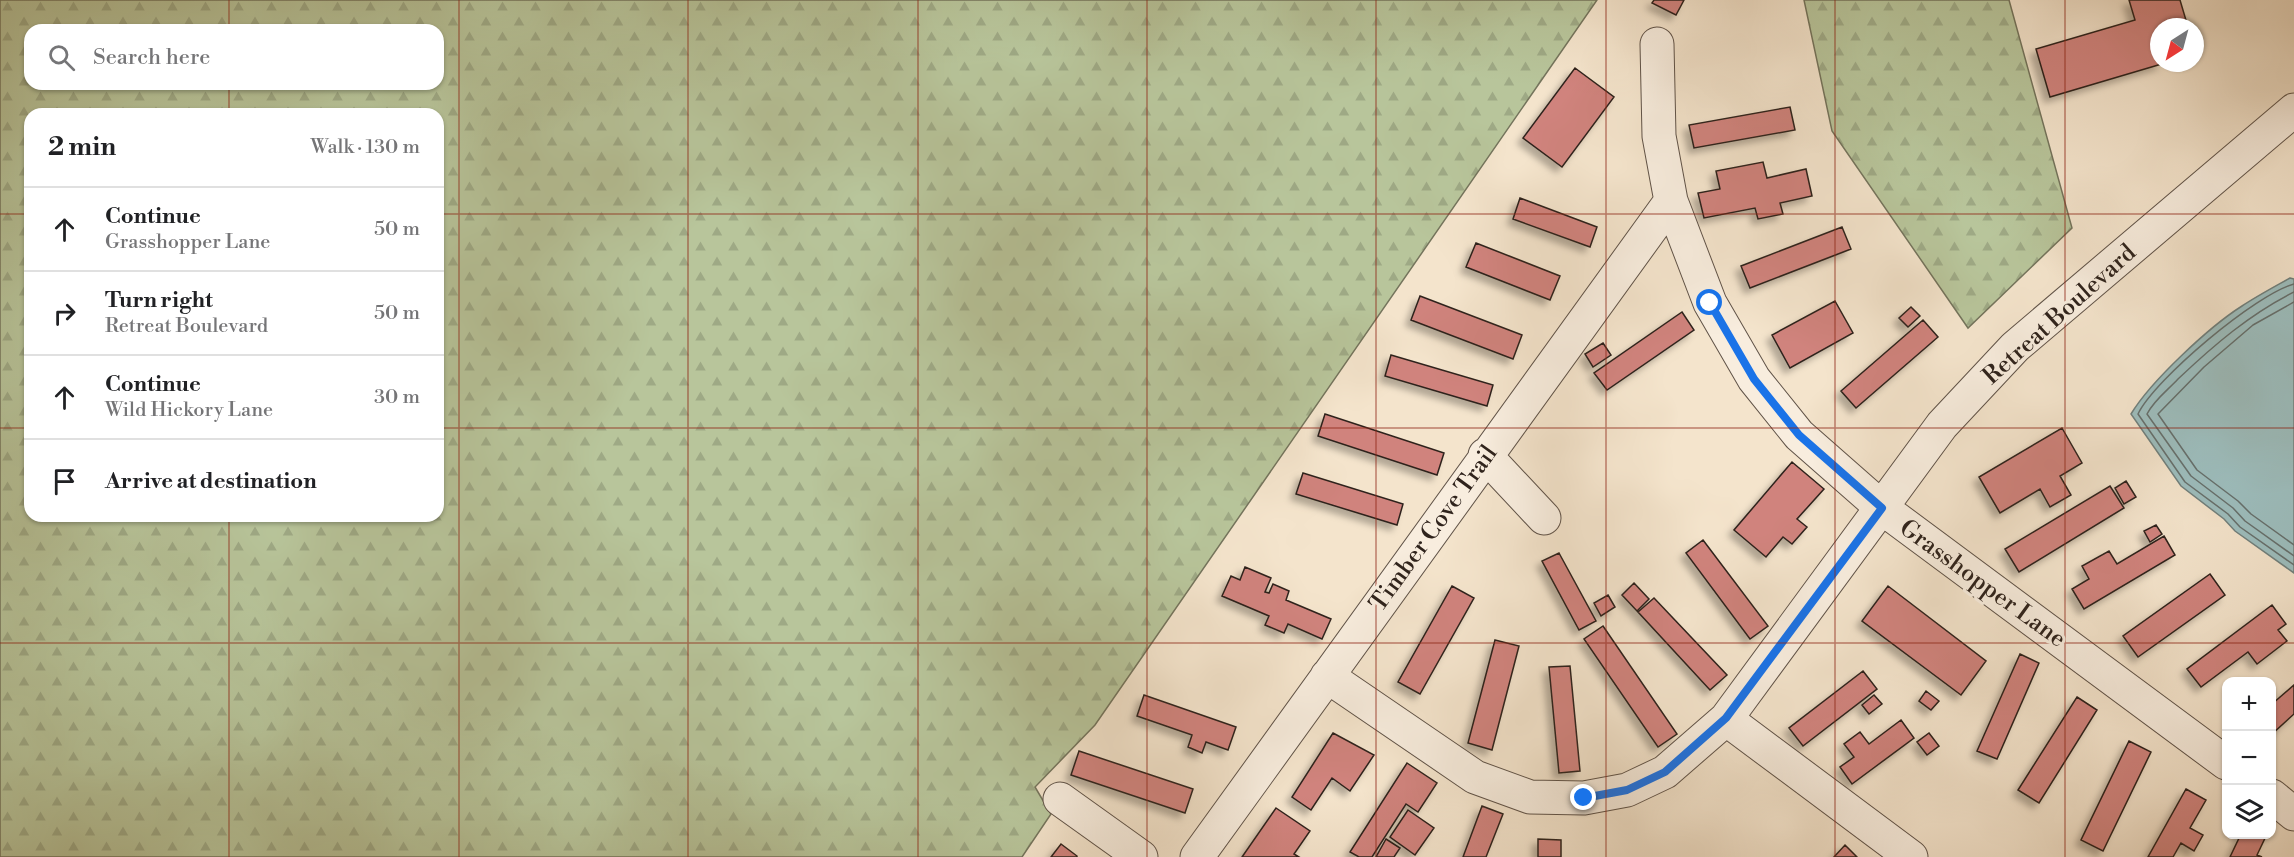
<!DOCTYPE html>
<html lang="en">
<head>
<meta charset="utf-8">
<style>
	:root { --surface:#fff; --page:#f2f2f2; --text:#202124; --muted:#757577; --line:#e0e0e0 }
	body { margin:0; font-family:"Libre Bodoni",serif; background:var(--page); color:var(--text) }
	.controls { position:absolute; right:18px; bottom:18px; display:grid; overflow:hidden; border-radius:12px; box-shadow:0 2px 4px #0004 }
	.controls button { width:54px; height:54px; display:grid; place-items:center; padding:0; border:0; border-bottom:2px solid var(--line); background:var(--surface); color:var(--text); font:30px sans-serif }
	.compass { position:absolute; left:2150px; top:18px; width:54px; height:54px; border-radius:50%; background:var(--surface); box-shadow:0 2px 4px #0004; rotate:216deg }
	.stop { position:absolute; width:18px; height:18px; margin:-14px; border:4px solid #1a73e8; border-radius:50%; background:#fff }
	.stop.end { background:#1a73e8; border-color:#fff; box-shadow:0 2px 6px #0008 }
	.list { margin:0; padding:0; list-style:none }
	h2 { display:flex; justify-content:space-between; align-items:center; height:78px; margin:0; padding:0 24px; font-size:26px }
	h2 small { font-size:20px; font-weight:400; color:var(--muted) }
	.list li { display:grid; grid-template-columns:39px 1fr auto; gap:18px; align-items:center; box-sizing:border-box; height:84px; padding:0 24px; border-top:2px solid var(--line) }
	.list b { display:block; font-size:22px; white-space:nowrap }
	.list p { margin:0; font-size:20px; white-space:nowrap; color:var(--muted) }
	.list em { font-size:20px; font-style:normal; color:var(--muted) }
	.icon { flex:none; width:33px; height:33px; fill:none; stroke:currentColor; stroke-width:2; stroke-linecap:round; stroke-linejoin:round }
	.map { position:relative; flex:none; width:2294px; height:857px; overflow:hidden }
	.search { position:absolute; background:var(--surface); box-shadow:0 2px 4px #0004; left:24px; top:24px; width:420px; height:66px; display:flex; align-items:center; gap:15px; box-sizing:border-box; padding:0 21px; border-radius:18px; color:var(--muted); font-size:22px }
	.panel { position:absolute; background:var(--surface); box-shadow:0 2px 4px #0004; left:24px; top:108px; width:420px; height:414px; border-radius:18px }
	.map>svg:first-child { display:block }
	.forest { fill:url(#forest-firs); stroke:#74745c; stroke-width:1.5; fill-rule:evenodd }
	.water { fill:#9dbebe; stroke:#71807d; stroke-width:1.5 }
	.lines { fill:none; stroke-linecap:round; stroke-linejoin:round }
	.shore { stroke:#66706d; stroke-width:1.5 }
	.building { fill:#d0837d; stroke:#2f231c; stroke-width:1.5; filter:url(#shadow) }
	.minor-casing { stroke:#605348; stroke-width:35 }
	.minor { stroke:#f8edde; stroke-width:33 }
	.route { stroke:#1a73e8; stroke-width:8 }
	.grid { fill:none; stroke:#8f2418; stroke-width:1.5; stroke-opacity:0.55 }
	.labels { text-anchor:middle; stroke-width:6; stroke-linejoin:round; paint-order:stroke }
	.street-label { font-size:24px; fill:#2f231c; stroke:#f8edde }
</style>
</head>
<body>
<div class="map">
<svg width="2294" height="857" viewBox="0 0 2294 857">
	<defs>
		<pattern id="forest-firs" width="22" height="20" patternUnits="userSpaceOnUse" patternTransform="scale(1.5)"><rect width="22" height="20" fill="#b8c59b"/><path d="M5 1l3.5 6h-7zM16 11l3.5 6h-7z" fill="#9ea985"/></pattern>
		<filter id="shadow"><feDropShadow dx="-5.5" dy="5.5" stdDeviation="3" flood-color="#0004"/></filter>
	</defs>
	<rect width="100%" height="100%" fill="#f4e4cc"/>
	<filter id="stains"><feTurbulence type="fractalNoise" baseFrequency=".00333" numOctaves="4"/><feColorMatrix values="0 0 0 0 .2 0 0 0 0 .09 0 0 0 0 .02 0 0 0 .5 -.17"/></filter>
	<radialGradient id="worn" r=".72"><stop offset=".6" stop-color="#630" stop-opacity="0"/><stop offset="1" stop-color="#630" stop-opacity=".3"/></radialGradient>
	<path class="forest" d="M 0,0 L 1597,0 L 1095,725 L 1035,787 L 1051,814 L 1022,857 L 0,857 ZM 30,30 L 438,30 L 438,84 L 30,84 ZM 30,114 L 438,114 L 438,516 L 30,516 Z
		M 1804,0 L 2009,0 L 2072,228 L 1968,328 L 1832,131 Z"/>
	<path class="water" d="M 2290,278 L 2294,279 L 2294,573 L 2235,531 L 2224,519 L 2181,486 L 2131,414 C 2151,381 2209,327 2242,306 C 2257,296 2274,287 2290,278 Z"/>
	<g class="lines">
		<path class="shore" d="M 2294,284 C 2256,294 2155,379 2138,414 L 2185,482 L 2228,514 L 2240,527 L 2294,565
			M 2294,292 C 2250,314 2214,345 2178,379 C 2168,390 2154,400 2147,414 L 2191,476 L 2233,508 L 2245,521 L 2294,556
			M 2294,302 L 2253,325 L 2204,367 L 2158,414 L 2197,470 L 2238,501 L 2251,514 L 2294,545"/>
	</g>
	<path class="building" d="M 1654,0 L 1684,0 L 1676,15 L 1652,3 Z
		M 2129,0 L 2180,0 L 2188,27 L 2159,27 L 2159,63 L 2165,63 L 2050,97 L 2036,49 L 2135,20 Z
		M 1575,68 L 1614,97 L 1562,167 L 1523,138 Z
		M 1790,107 L 1795,130 L 1694,148 L 1689,125 Z
		M 1763,162 L 1767,178 L 1806,169 L 1812,196 L 1780,203 L 1783,214 L 1758,219 L 1755,208 L 1704,218 L 1698,193 L 1720,189 L 1716,171 Z
		M 1520,198 L 1597,227 L 1590,247 L 1513,219 Z
		M 1842,227 L 1851,249 L 1750,288 L 1741,266 Z
		M 1476,243 L 1560,276 L 1550,300 L 1466,267 Z
		M 1420,296 L 1522,335 L 1513,359 L 1411,320 Z
		M 1835,301 L 1853,333 L 1790,368 L 1772,335 Z
		M 1911,307 L 1920,316 L 1908,327 L 1899,318 Z
		M 1682,312 L 1694,330 L 1607,390 L 1594,373 Z
		M 1923,320 L 1938,337 L 1856,408 L 1841,391 Z
		M 1603,343 L 1611,355 L 1593,367 L 1585,354 Z
		M 1391,355 L 1493,385 L 1487,406 L 1385,376 Z
		M 1325,414 L 1444,453 L 1437,475 L 1318,436 Z
		M 2062,428 L 2082,463 L 2060,476 L 2071,495 L 2050,507 L 2040,489 L 2000,513 L 1979,477 Z
		M 1792,462 L 1824,489 L 1797,519 L 1807,527 L 1792,544 L 1783,537 L 1766,557 L 1734,530 Z
		M 1303,473 L 1403,504 L 1397,525 L 1296,494 Z
		M 2126,481 L 2136,497 L 2124,504 L 2115,488 Z
		M 2110,486 L 2124,508 L 2019,572 L 2005,549 Z
		M 2156,525 L 2162,534 L 2150,542 L 2144,531 Z
		M 2164,536 L 2175,555 L 2084,609 L 2072,589 L 2089,579 L 2082,566 L 2109,551 L 2117,564 Z
		M 1703,540 L 1768,626 L 1750,639 L 1686,553 Z
		M 1559,553 L 1596,621 L 1579,630 L 1542,561 Z
		M 1245,567 L 1271,578 L 1265,592 L 1269,593 L 1273,584 L 1289,591 L 1286,600 L 1331,619 L 1322,639 L 1288,624 L 1284,633 L 1265,625 L 1269,616 L 1222,596 L 1231,576 L 1240,580 Z
		M 2210,574 L 2225,595 L 2138,657 L 2123,636 Z
		M 1634,583 L 1649,599 L 1637,611 L 1622,595 Z
		M 1452,586 L 1474,598 L 1420,694 L 1398,682 Z
		M 1888,586 L 1986,661 L 1961,695 L 1862,621 Z
		M 1608,595 L 1615,607 L 1601,616 L 1594,603 Z
		M 1654,598 L 1727,675 L 1710,690 L 1638,612 Z
		M 2272,605 L 2286,624 L 2278,630 L 2287,641 L 2257,664 L 2248,652 L 2201,687 L 2187,669 Z
		M 1603,626 L 1677,734 L 1658,747 L 1584,639 Z
		M 1495,640 L 1519,646 L 1492,750 L 1468,743 Z
		M 2020,654 L 2039,663 L 1997,759 L 1977,751 Z
		M 1570,666 L 1580,771 L 1559,773 L 1549,667 Z
		M 1863,671 L 1877,689 L 1803,746 L 1789,728 Z
		M 2294,685 L 2294,714 L 2272,734 L 2272,704 Z
		M 1926,691 L 1939,701 L 1931,710 L 1919,701 Z
		M 1144,695 L 1236,727 L 1228,750 L 1206,742 L 1202,753 L 1188,747 L 1192,735 L 1137,716 Z
		M 1874,695 L 1882,704 L 1869,714 L 1862,705 Z
		M 2077,697 L 2097,710 L 2039,803 L 2018,790 Z
		M 1901,720 L 1914,738 L 1852,784 L 1840,767 L 1854,757 L 1844,744 L 1860,732 L 1869,744 Z
		M 1333,733 L 1374,755 L 1350,791 L 1332,778 L 1311,810 L 1292,797 Z
		M 1929,733 L 1939,746 L 1927,755 L 1917,742 Z
		M 2129,741 L 2151,752 L 2103,851 L 2081,840 Z
		M 1079,751 L 1193,789 L 1185,813 L 1071,775 Z
		M 1407,763 L 1437,783 L 1418,812 L 1406,804 L 1372,857 L 1359,857 L 1350,852 Z
		M 2186,789 L 2206,800 L 2190,828 L 2203,835 L 2194,851 L 2181,843 L 2173,857 L 2148,857 Z
		M 1482,806 L 1503,814 L 1486,857 L 1463,857 Z
		M 1276,808 L 1310,831 L 1294,854 L 1299,857 L 1242,857 Z
		M 1408,810 L 1434,828 L 1415,855 L 1390,837 Z
		M 2241,834 L 2267,834 L 2257,855 L 2262,857 L 2230,857 Z
		M 1386,839 L 1400,848 L 1394,857 L 1376,857 Z
		M 1538,839 L 1561,840 L 1561,857 L 1538,857 Z
		M 1061,844 L 1077,856 L 1077,857 L 1051,857 Z
		M 1845,845 L 1857,857 L 1834,857 Z"/>
	<g class="lines">
		<g class="minor-casing">
			<path id="minor" d="M 1657,44 L 1659,136 L 1671,201 L 1710,303 L 1754,379 L 1799,435 L 1882,508 L 2226,763
				M 1485,455 L 1544,518
				M 1327,676 L 1475,777 L 1530,797 L 1584,798 L 1627,790 L 1665,772 L 1726,719 L 1942,425 L 2015,347 L 2294,110
				M 1726,719 L 1911,857
				M 2272,796 L 2294,814
				M 1060,799 L 1141,857
				M 1197,857 L 1671,201"/>
		</g>
		<use href="#minor" class="minor"/>
	</g>
	<g class="lines">
		<path class="route" d="M 1584,798 L 1627,790 L 1665,772 L 1726,718 L 1882,508 L 1799,435 L 1754,379 L 1710,303"/>
	</g>
	<path class="grid" d="M 229,0 L 229,30M 459,0 L 459,857M 688,0 L 688,857M 918,0 L 918,857M 1147,0 L 1147,857M 1376,0 L 1376,857M 1606,0 L 1606,857M 1835,0 L 1835,857M 2065,0 L 2065,857M 229,84 L 229,114M 0,214 L 30,214M 438,214 L 2294,214M 0,428 L 30,428M 438,428 L 2294,428M 229,516 L 229,857M 0,643 L 2294,643"/>
	<g class="labels">
		<g class="street-label">
			<text transform="translate(2059 314) rotate(-42)" y="8">Retreat Boulevard</text>
			<text transform="translate(1433 528) rotate(-54)" y="8">Timber Cove Trail</text>
			<text transform="translate(1983 583) rotate(36)" y="8">Grasshopper Lane</text>
		</g>
	</g>
	<rect width="100%" height="100%" filter="url(#stains)"/>
	<rect width="100%" height="100%" fill="url(#worn)"/>
</svg>
<div class="controls">
<button>+</button>
<button>−</button>
<button><svg class="icon" aria-label="layers" viewBox="0 0 24 24"><path d="M12 4l9 5-9 5-9-5zM3 14l9 5 9-5"/></svg></button>
</div>
<svg class="compass" viewBox="-18 -18 36 36"><path d="M0-13l5 13h-10z" fill="#e53935"/><path d="M0 13l5-13h-10z" fill="#757577"/></svg>
<div class="stop" style="left:1710px;top:303px"></div>
<div class="stop end" style="left:1584px;top:798px"></div>
<div class="search"><svg class="icon" aria-label="search" viewBox="0 0 24 24"><circle cx="10" cy="10" r="6"/><path d="M15 15l6 6"/></svg>Search here</div>
<section class="panel">
<h2>2 min<small>Walk · 130 m</small></h2>
<ul class="list">
<li><svg class="icon" aria-label="ahead" viewBox="0 0 24 24"><path d="M12 20V5M6 11l6-6 6 6"/></svg><div><b>Continue</b><p>Grasshopper Lane</p></div><em>50 m</em></li>
<li><svg class="icon" aria-label="right" viewBox="0 0 24 24"><path d="M7 20v-9h11M14 6l5 5-5 5"/></svg><div><b>Turn right</b><p>Retreat Boulevard</p></div><em>50 m</em></li>
<li><svg class="icon" aria-label="ahead" viewBox="0 0 24 24"><path d="M12 20V5M6 11l6-6 6 6"/></svg><div><b>Continue</b><p>Wild Hickory Lane</p></div><em>30 m</em></li>
<li><svg class="icon" aria-label="arrive" viewBox="0 0 24 24"><path d="M6 21V4h12l-3 4 3 4H6"/></svg><div><b>Arrive at destination</b></div></li>
</ul>
</section>
</div>
</body>
</html>
